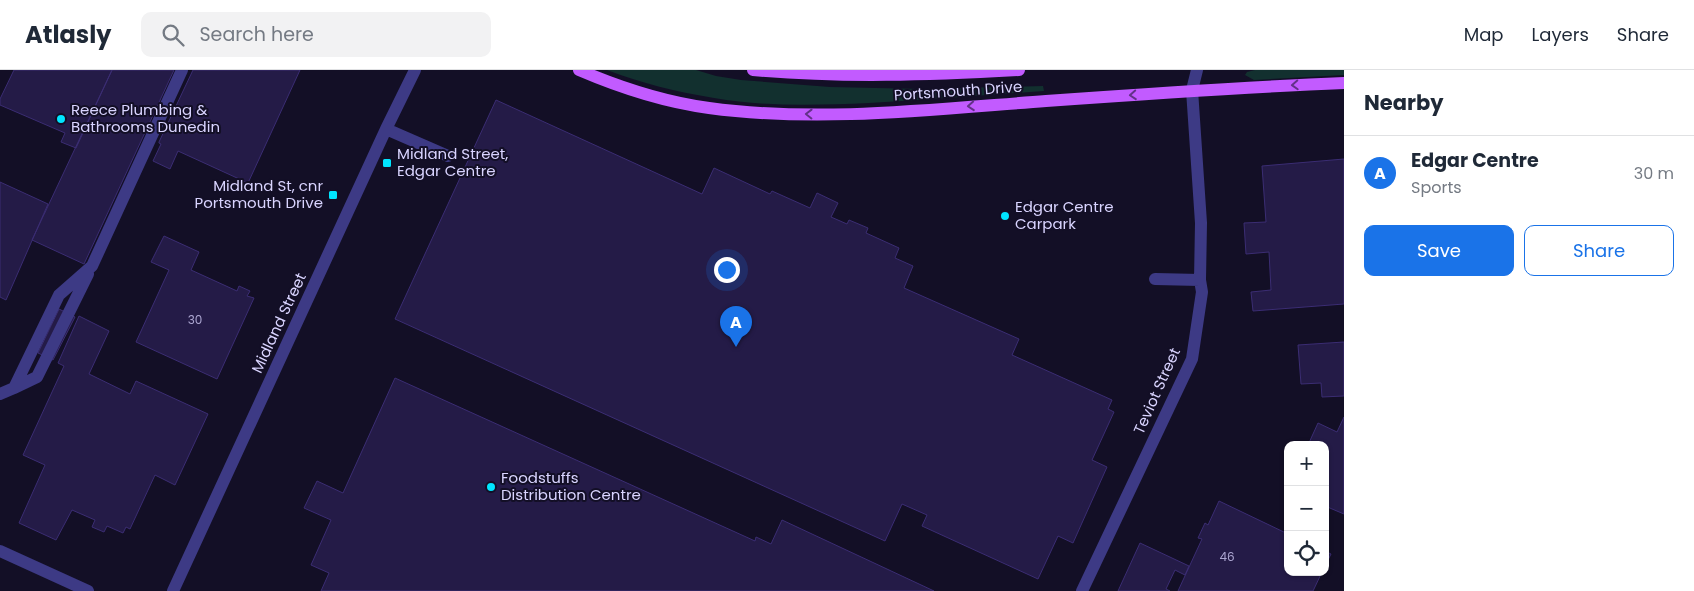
<!DOCTYPE html>
<html lang="en">
<head>
<meta charset="utf-8">
<style>
	:root { --surface:#fff; --page:#f2f2f3; --text:#1f2937; --muted:#747a83; --line:#e0e1e3; --accent:#1a73e8 }
	body { margin:0; font-family:Poppins,sans-serif; background:var(--page); color:var(--text) }
	.controls { position:absolute; right:15px; bottom:15px; display:grid; overflow:hidden; border-radius:10px; box-shadow:0 1px 4px #0004 }
	.controls button { width:45px; height:45px; display:grid; place-items:center; padding:0; border:0; border-bottom:1px solid var(--line); background:var(--surface); color:var(--text); font:25px sans-serif }
	.you { position:absolute; left:726px; top:199px; width:18px; height:18px; margin:-12px; border:4px solid #fff; border-radius:50%; background:#1a73e8; box-shadow:0 0 0 8px #1a73e833 }
	.badge { display:grid; place-items:center; width:32px; height:32px; border-radius:50%; background:var(--accent); color:#fff; font-size:16px; font-weight:700 }
	.pin { position:absolute; translate:-50% -41px; filter:drop-shadow(0 1px 2px #0008) }
	.pin::after { content:''; position:absolute; top:26px; width:18px; height:15px; background:inherit; clip-path:polygon(0 0,100% 0,50% 100%) }
	.list { margin:0; padding:0; list-style:none }
	h2 { display:flex; justify-content:space-between; align-items:center; height:65px; margin:0; padding:0 20px; font-size:21px }
	h2 small { font-size:16px; font-weight:400; color:var(--muted) }
	.list li { display:grid; grid-template-columns:32px 1fr auto; gap:15px; align-items:center; box-sizing:border-box; height:75px; padding:0 20px; border-top:1px solid var(--line) }
	.list b { display:block; font-size:19px; white-space:nowrap }
	.list p { margin:0; font-size:16px; white-space:nowrap; color:var(--muted) }
	.list em { font-size:16px; font-style:normal; color:var(--muted) }
	.actions { display:flex; gap:10px; padding:15px 20px }
	.actions a { flex:1; padding:11px 0; border:1px solid var(--accent); border-radius:10px; text-align:center; font-size:18px; color:var(--accent) }
	.actions .main { background:var(--accent); color:#fff }
	.icon { flex:none; width:28px; height:28px; fill:none; stroke:currentColor; stroke-width:2; stroke-linecap:round; stroke-linejoin:round }
	.map { position:relative; flex:none; width:1344px; height:521px; overflow:hidden }
	header { display:flex; align-items:center; gap:30px; box-sizing:border-box; height:70px; padding:0 25px; background:var(--surface); border-bottom:1px solid var(--line) }
	header strong { font-size:24px }
	nav { display:flex; gap:28px; margin-inline-start:auto; font-size:18px }
	.search { width:350px; height:45px; background:var(--page); display:flex; align-items:center; gap:12px; box-sizing:border-box; padding:0 18px; border-radius:10px; color:var(--muted); font-size:19px }
	main { display:flex }
	aside { flex:1; background:var(--surface) }
	.map>svg:first-child { display:block }
	.green { fill:#12302f }
	.building { fill:#241b47; stroke:#3b2d73 }
	.lines { fill:none; stroke-linecap:round; stroke-linejoin:round }
	.minor { stroke:#3d3a85; stroke-width:12 }
	.major { stroke:#c25bff; stroke-width:12 }
	.oneway { stroke:#623188 }
	.poi-dot { fill:#00e5ff; stroke:#130f26; stroke-width:2 }
	.labels { text-anchor:middle; stroke-width:4; stroke-linejoin:round; paint-order:stroke }
	.number-label { font-size:12px; fill:#aca6d1 }
	.street-label { font-size:15px; fill:#d9d4ff; stroke:#130f26 }
	.poi-label { font-size:15px; fill:#d9d4ff; stroke:#130f26; text-anchor:start }
</style>
</head>
<body>
<header>
<strong>Atlasly</strong>
<div class="search"><svg class="icon" aria-label="search" viewBox="0 0 24 24"><circle cx="10" cy="10" r="6"/><path d="M15 15l6 6"/></svg>Search here</div>
<nav><a>Map</a><a>Layers</a><a>Share</a></nav>
</header>
<main>
<div class="map">
<svg width="1344" height="521" viewBox="0 0 1344 521">
	<rect width="100%" height="100%" fill="#130f26"/>
	<path class="green" d="M 607,0 L 696,0 L 716,6 L 741,10 L 830,17 L 922,19 L 1043,16 L 1044,21 C 985,25 927,30 869,33 C 818,35 765,37 714,28 C 677,22 641,13 607,0 Z
		M 1255,0 L 1344,0 L 1344,5 L 1254,10 L 1245,5 L 1247,2 Z"/>
	<path class="building" d="M 14,0 L 112,0 L 76,78 L 61,72 L 65,63 L 0,35 L 0,29 Z
		M 112,0 L 174,0 L 84,194 L 32,170 Z
		M 193,0 L 300,0 L 248,113 L 178,81 L 170,99 L 153,91 L 161,74 L 159,73 L 159,72 Z
		M 496,30 L 702,124 L 714,98 L 770,124 L 772,121 L 810,138 L 817,123 L 838,133 L 831,147 L 847,154 L 849,150 L 868,158 L 866,163 L 899,178 L 895,188 L 913,196 L 904,218 L 1019,269 L 1012,285 L 1112,330 L 1108,339 L 1114,342 L 1092,390 L 1107,397 L 1073,473 L 1058,466 L 1038,509 L 922,456 L 927,445 L 902,434 L 885,471 L 395,249 Z
		M 1344,89 L 1344,234 L 1253,241 L 1251,222 L 1271,220 L 1269,182 L 1246,184 L 1244,153 L 1266,152 L 1262,96 Z
		M 0,112 L 48,134 L 6,230 L 0,227 Z
		M 164,166 L 199,182 L 191,200 L 237,221 L 239,216 L 250,221 L 247,226 L 254,228 L 217,309 L 136,272 L 169,200 L 151,192 Z
		M 59,239 L 75,247 L 53,290 L 38,283 Z
		M 79,246 L 109,261 L 89,304 L 130,324 L 136,311 L 208,344 L 175,415 L 155,405 L 130,459 L 126,457 L 123,463 L 107,456 L 104,462 L 92,457 L 95,450 L 72,440 L 56,470 L 19,453 L 45,395 L 23,385 L 64,296 L 58,293 Z
		M 1344,272 L 1344,326 L 1322,327 L 1321,313 L 1301,314 L 1298,275 Z
		M 395,308 L 755,471 L 756,467 L 771,474 L 782,450 L 934,521 L 321,521 L 329,503 L 311,495 L 331,450 L 304,438 L 317,411 L 343,423 Z
		M 1344,347 L 1344,444 L 1325,436 L 1325,375 L 1308,375 L 1318,353 L 1337,362 Z
		M 1219,431 L 1288,464 L 1288,502 L 1322,502 L 1313,521 L 1178,521 L 1202,469 L 1198,468 L 1205,453 L 1208,455 Z
		M 1140,473 L 1189,496 L 1185,505 L 1175,500 L 1166,519 L 1170,521 L 1118,521 Z
		M 1325,481 L 1331,484 L 1325,496 Z"/>
	<g class="lines">
		<path class="minor" d="M 386,59 L 448,86
			M 1155,209 L 1200,210
			M 14,318 L 37,307 L 88,204
			M 0,324 L 14,318 L 59,225 L 92,196 L 182,0
			M 0,481 L 88,521
			M 173,521 L 386,59 L 415,0
			M 1082,521 L 1192,289 L 1202,222 L 1200,210 L 1201,153 L 1192,20 L 1197,0"/>
		<path class="major" d="M 579,0 C 621,18 664,32 709,38 C 818,53 937,39 1046,31 C 1145,24 1245,17 1344,13
			M 753,0 C 842,8 930,5 1019,0"/>
	</g>
	<defs><path id="oneway-chevron" d="M-2-3.5L2.5 0L-2 3.5" fill="none" stroke-width="1.6" stroke-linecap="round" stroke-linejoin="round" transform="scale(1.25)"/></defs>
	<g class="oneway">
		<use href="#oneway-chevron" transform="translate(1295 15) rotate(177)"/>
		<use href="#oneway-chevron" transform="translate(1133 25) rotate(176)"/>
		<use href="#oneway-chevron" transform="translate(971 36) rotate(176)"/>
		<use href="#oneway-chevron" transform="translate(809 44) rotate(-179)"/>
	</g>
	<g class="poi-dot">
		<circle cx="61" cy="49" r="5"/>
		<rect x="382" y="88" width="10" height="10" rx="2.5"/>
		<rect x="328" y="120" width="10" height="10" rx="2.5"/>
		<circle cx="1005" cy="146" r="5"/>
		<circle cx="491" cy="417" r="5"/>
	</g>
	<g class="labels">
		<g class="number-label">
			<text x="195" y="254">30</text>
			<text x="1227" y="491">46</text>
		</g>
		<g class="street-label">
			<text transform="translate(958 21) rotate(-4)" y="5">Portsmouth Drive</text>
			<text transform="translate(279 253) rotate(-65)" y="5">Midland Street</text>
			<text transform="translate(1157 321) rotate(-66)" y="5">Teviot Street</text>
		</g>
		<g class="poi-label">
			<text x="71" y="45">Reece Plumbing &amp;<tspan x="71" dy="17">Bathrooms Dunedin</tspan></text>
			<text x="397" y="89">Midland Street,<tspan x="397" dy="17">Edgar Centre</tspan></text>
			<text x="323" y="121" text-anchor="end">Midland St, cnr<tspan x="323" dy="17">Portsmouth Drive</tspan></text>
			<text x="1015" y="142">Edgar Centre<tspan x="1015" dy="17">Carpark</tspan></text>
			<text x="501" y="413">Foodstuffs<tspan x="501" dy="17">Distribution Centre</tspan></text>
		</g>
	</g>
</svg>
<div class="controls">
<button>+</button>
<button>−</button>
<button><svg class="icon" aria-label="locate" viewBox="0 0 24 24"><circle cx="12" cy="12" r="6"/><path d="M12 2v4M12 18v4M2 12h4M18 12h4"/></svg></button>
</div>
<div class="you"></div>
<div class="pin badge" style="left:736px;top:277px">A</div>
</div>
<aside>
<h2>Nearby<small></small></h2>
<ul class="list">
<li><span class="badge">A</span><div><b>Edgar Centre</b><p>Sports</p></div><em>30 m</em></li>
</ul>
<div class="actions"><a class="main">Save</a><a>Share</a></div>
</aside>
</main>
</body>
</html>
